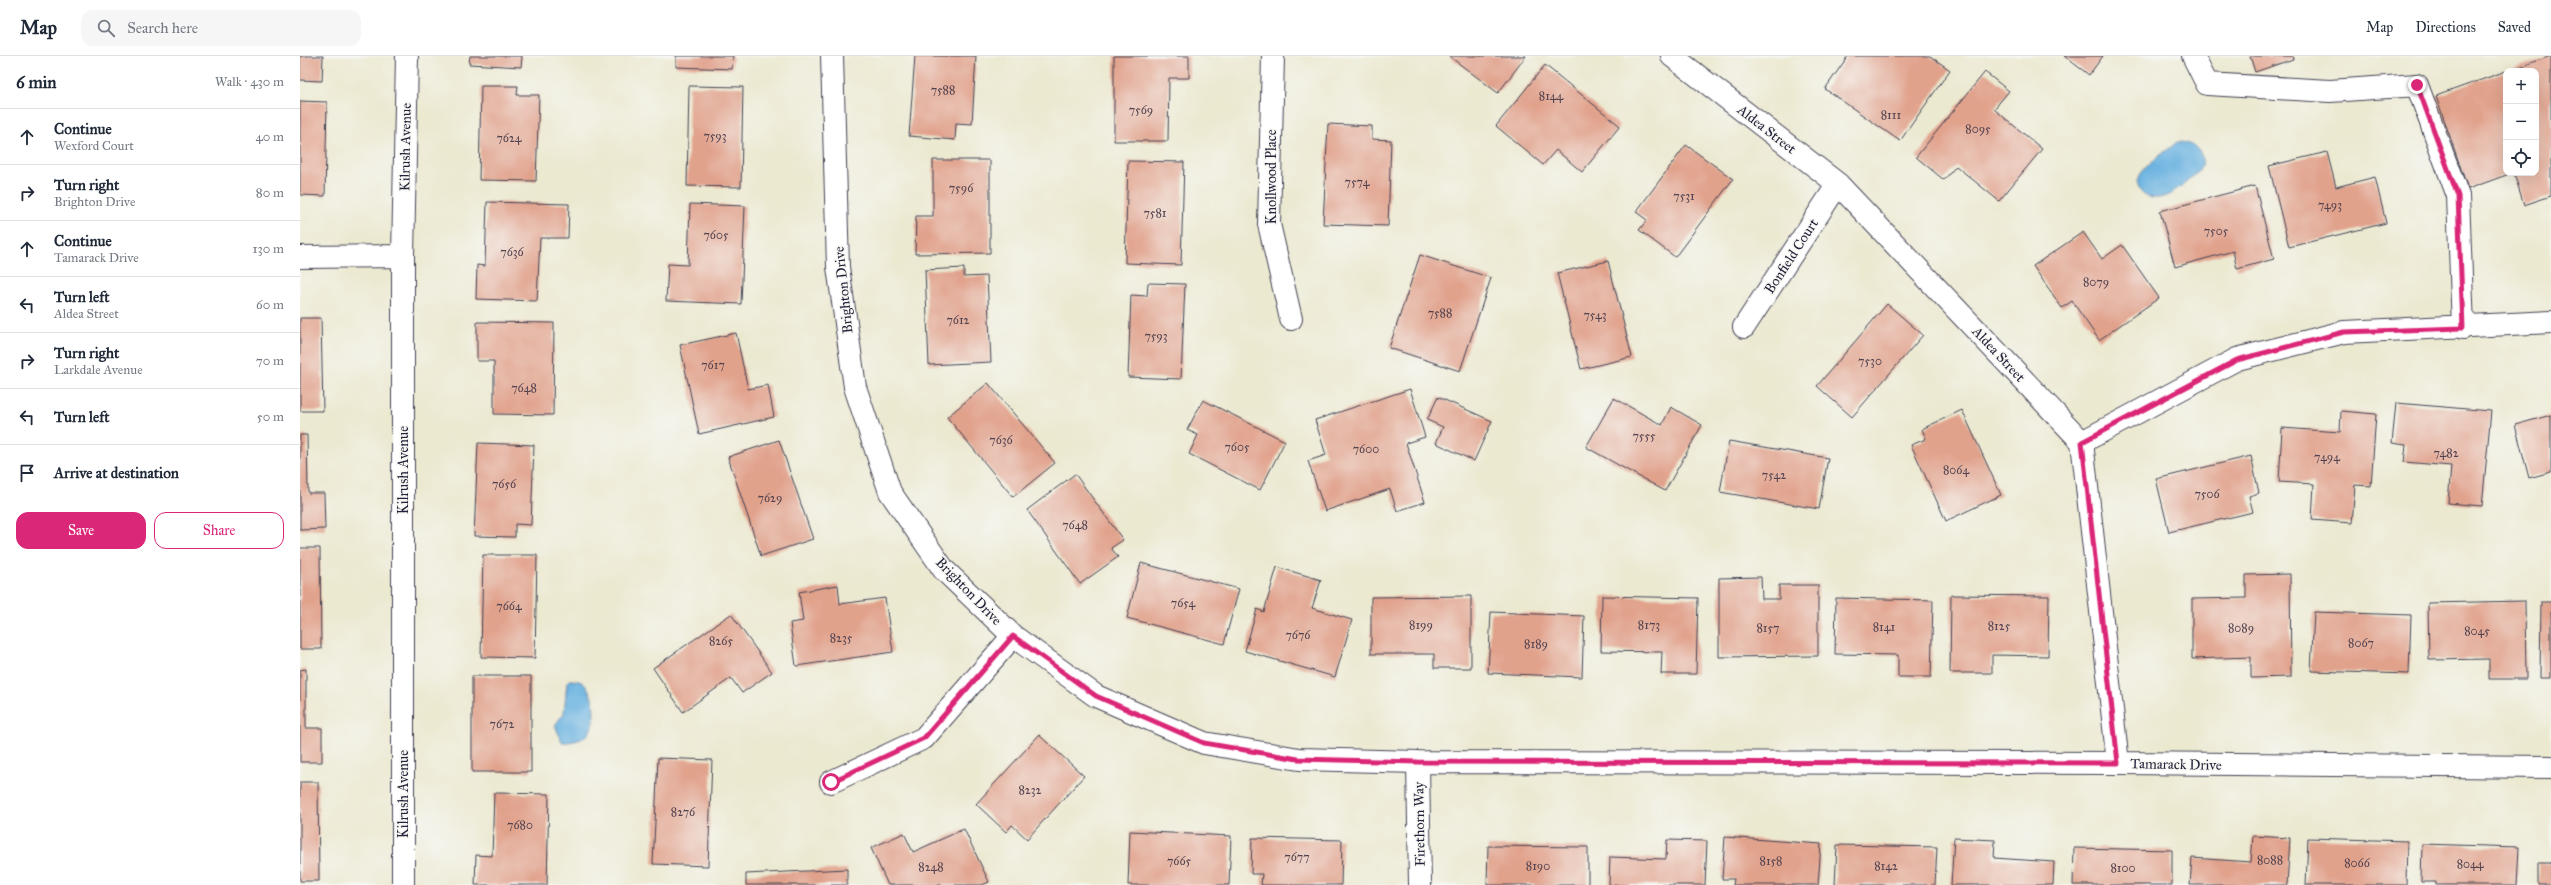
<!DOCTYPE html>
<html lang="en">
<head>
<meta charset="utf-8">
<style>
	:root { --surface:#fff; --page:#f6f6f7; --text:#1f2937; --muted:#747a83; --line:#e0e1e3; --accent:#db2777 }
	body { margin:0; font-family:"IM FELL Great Primer",serif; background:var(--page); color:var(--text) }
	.controls { position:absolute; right:12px; top:12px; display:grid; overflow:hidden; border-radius:8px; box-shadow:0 4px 16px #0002 }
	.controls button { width:36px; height:36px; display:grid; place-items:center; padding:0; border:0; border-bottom:1px solid var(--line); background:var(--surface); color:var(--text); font:20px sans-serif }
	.stop { position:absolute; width:12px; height:12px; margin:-9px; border:3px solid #db2777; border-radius:50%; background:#fff }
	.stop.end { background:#db2777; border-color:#fff; box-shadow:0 1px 4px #0008 }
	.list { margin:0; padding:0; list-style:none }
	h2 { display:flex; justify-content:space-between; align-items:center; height:52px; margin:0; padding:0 16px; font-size:17px }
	h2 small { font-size:13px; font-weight:400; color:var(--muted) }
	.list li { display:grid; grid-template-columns:26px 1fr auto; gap:12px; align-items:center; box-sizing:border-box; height:56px; padding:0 16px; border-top:1px solid var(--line) }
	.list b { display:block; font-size:15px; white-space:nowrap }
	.list p { margin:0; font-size:13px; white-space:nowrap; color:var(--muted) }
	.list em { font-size:13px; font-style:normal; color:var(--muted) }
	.actions { display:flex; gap:8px; padding:12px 16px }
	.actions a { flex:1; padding:9px 0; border:1px solid var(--accent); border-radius:12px; text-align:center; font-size:14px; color:var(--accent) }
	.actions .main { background:var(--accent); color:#fff }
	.icon { flex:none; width:22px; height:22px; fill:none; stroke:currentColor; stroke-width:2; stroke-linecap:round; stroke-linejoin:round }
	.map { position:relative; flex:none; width:2251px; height:829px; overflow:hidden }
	header { display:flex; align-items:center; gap:24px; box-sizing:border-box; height:56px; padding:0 20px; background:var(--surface); border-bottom:1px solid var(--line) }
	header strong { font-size:19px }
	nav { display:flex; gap:22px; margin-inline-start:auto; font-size:14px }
	.search { width:280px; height:36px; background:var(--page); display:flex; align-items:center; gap:10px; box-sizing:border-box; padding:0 14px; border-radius:12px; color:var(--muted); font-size:15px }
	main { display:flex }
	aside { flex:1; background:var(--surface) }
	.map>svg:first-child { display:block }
	.water { fill:#68b1e0; stroke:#456a8e }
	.building { fill:#e1a28c }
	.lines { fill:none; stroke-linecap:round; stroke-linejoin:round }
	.minor-casing { stroke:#404052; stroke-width:24 }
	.minor { stroke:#fff; stroke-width:22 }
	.route { stroke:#db2777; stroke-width:5 }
	.labels { text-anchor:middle; stroke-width:3; stroke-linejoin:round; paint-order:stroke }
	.number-label { font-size:12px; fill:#52424f }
	.street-label { font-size:14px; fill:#22223b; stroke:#f6f6f2 }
</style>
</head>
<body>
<header>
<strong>Map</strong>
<div class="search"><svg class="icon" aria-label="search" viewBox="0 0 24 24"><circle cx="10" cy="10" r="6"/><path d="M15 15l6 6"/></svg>Search here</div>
<nav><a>Map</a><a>Directions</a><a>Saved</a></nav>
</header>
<main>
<aside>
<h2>6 min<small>Walk · 430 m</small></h2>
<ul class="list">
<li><svg class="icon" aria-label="ahead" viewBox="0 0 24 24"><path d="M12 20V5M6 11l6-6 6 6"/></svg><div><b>Continue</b><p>Wexford Court</p></div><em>40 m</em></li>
<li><svg class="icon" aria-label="right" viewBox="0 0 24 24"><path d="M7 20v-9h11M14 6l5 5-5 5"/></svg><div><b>Turn right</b><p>Brighton Drive</p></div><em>80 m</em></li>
<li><svg class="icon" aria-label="ahead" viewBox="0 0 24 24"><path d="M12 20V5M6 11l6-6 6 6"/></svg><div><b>Continue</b><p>Tamarack Drive</p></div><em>130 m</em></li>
<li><svg class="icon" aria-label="left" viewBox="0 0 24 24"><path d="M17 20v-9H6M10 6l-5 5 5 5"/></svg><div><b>Turn left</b><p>Aldea Street</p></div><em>60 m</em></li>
<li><svg class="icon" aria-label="right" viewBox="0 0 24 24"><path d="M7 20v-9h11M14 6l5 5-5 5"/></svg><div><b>Turn right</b><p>Larkdale Avenue</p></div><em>70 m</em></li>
<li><svg class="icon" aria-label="left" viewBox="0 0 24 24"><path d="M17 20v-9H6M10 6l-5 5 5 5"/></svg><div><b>Turn left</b></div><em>50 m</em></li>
<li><svg class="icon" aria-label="arrive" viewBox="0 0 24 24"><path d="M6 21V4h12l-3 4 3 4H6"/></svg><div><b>Arrive at destination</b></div></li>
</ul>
<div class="actions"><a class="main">Save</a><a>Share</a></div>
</aside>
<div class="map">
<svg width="2251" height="829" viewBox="0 0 2251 829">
	<rect width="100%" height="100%" fill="#f6f6f2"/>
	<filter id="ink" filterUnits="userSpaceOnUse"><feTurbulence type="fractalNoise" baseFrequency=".025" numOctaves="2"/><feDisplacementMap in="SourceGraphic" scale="8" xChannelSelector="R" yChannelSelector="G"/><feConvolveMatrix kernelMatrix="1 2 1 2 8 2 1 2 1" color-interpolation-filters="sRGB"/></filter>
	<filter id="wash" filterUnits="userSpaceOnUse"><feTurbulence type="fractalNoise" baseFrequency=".012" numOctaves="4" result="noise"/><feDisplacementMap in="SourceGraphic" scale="16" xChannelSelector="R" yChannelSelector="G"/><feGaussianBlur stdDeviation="0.9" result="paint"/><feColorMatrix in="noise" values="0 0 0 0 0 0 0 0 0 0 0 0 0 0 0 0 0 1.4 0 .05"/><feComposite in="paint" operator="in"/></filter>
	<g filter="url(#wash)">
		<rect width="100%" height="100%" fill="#ece9d1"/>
		<path class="water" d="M 1877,86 C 1885,86 1891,88 1897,93 C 1914,110 1886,126 1873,136 C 1853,151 1828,136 1842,116 C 1850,105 1867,95 1877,86 Z
			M 269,624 C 273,624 278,624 281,626 C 295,633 297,663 290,675 C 286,684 270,687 262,686 L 255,669 L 264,657 L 267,626 Z"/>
		<g id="blocks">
			<path class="building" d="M 0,0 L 23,0 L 22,25 L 0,24 Z
				M 170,0 L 222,0 L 221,11 L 169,8 Z
				M 376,0 L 433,0 L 432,13 L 376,11 Z
				M 615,0 L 676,0 L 672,68 L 656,67 L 655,84 L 609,80 Z
				M 814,0 L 889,0 L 889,22 L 869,22 L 868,85 L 814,85 Z
				M 1149,0 L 1226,0 L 1198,37 Z
				M 1548,0 L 1630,0 L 1650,14 L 1600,85 L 1525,33 Z
				M 1764,0 L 1803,0 L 1789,19 Z
				M 1950,0 L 1992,0 L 1993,3 L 1955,16 Z
				M 2251,0 L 2251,140 L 2224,149 L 2214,117 L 2236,117 L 2236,15 L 2208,15 Z
				M 1245,9 L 1320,70 L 1282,116 L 1256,94 L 1243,109 L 1196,70 Z
				M 2206,15 L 2206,117 L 2212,117 L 2168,133 L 2136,40 Z
				M 1685,16 L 1709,35 L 1694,53 L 1742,93 L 1699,145 L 1656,110 L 1644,124 L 1616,101 Z
				M 181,30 L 218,30 L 217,39 L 239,39 L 236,125 L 179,124 Z
				M 389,30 L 443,31 L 441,131 L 387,130 Z
				M 0,45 L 27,46 L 25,140 L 0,139 Z
				M 1028,68 L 1072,70 L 1072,83 L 1091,84 L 1088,170 L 1023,168 Z
				M 1386,89 L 1433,123 L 1375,201 L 1339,174 L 1347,164 L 1336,156 Z
				M 2027,96 L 2036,131 L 2075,121 L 2086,167 L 1989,191 L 1969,110 Z
				M 633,104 L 690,104 L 690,197 L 615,198 L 616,160 L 633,160 Z
				M 828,105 L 884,106 L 881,209 L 825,207 Z
				M 1955,130 L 1974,203 L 1937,213 L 1933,195 L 1875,211 L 1860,155 Z
				M 187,146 L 269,148 L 268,182 L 240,182 L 237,245 L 176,243 L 177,209 L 185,210 Z
				M 390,148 L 445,150 L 441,248 L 366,245 L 368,208 L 388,209 Z
				M 1783,176 L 1802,203 L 1822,189 L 1859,242 L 1799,284 L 1772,245 L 1762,252 L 1733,210 Z
				M 1120,199 L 1191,222 L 1160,315 L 1089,292 Z
				M 1308,205 L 1332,301 L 1281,313 L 1257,217 Z
				M 664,212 L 664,221 L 687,220 L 691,306 L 629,309 L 625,214 Z
				M 848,227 L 885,228 L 881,323 L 828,321 L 831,239 L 847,240 Z
				M 1587,248 L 1623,279 L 1552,361 L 1517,330 Z
				M 0,262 L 21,262 L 23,355 L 0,355 Z
				M 177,266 L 254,267 L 253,359 L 194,358 L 194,305 L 177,305 Z
				M 436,277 L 448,333 L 468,329 L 474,361 L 399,378 L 380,289 Z
				M 688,327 L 755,407 L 713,441 L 647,361 Z
				M 1110,333 L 1125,381 L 1106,387 L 1125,446 L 1097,455 L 1090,433 L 1025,455 L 1008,405 L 1026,399 L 1015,364 Z
				M 1138,341 L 1192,365 L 1174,405 L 1136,387 L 1143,371 L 1127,364 Z
				M 1314,342 L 1362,369 L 1371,351 L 1402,369 L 1365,435 L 1286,391 Z
				M 903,344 L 985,385 L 960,434 L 889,398 L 898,379 L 887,374 Z
				M 2096,347 L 2191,355 L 2182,450 L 2148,447 L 2151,410 L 2104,406 L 2106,389 L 2092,387 Z
				M 1662,354 L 1701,439 L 1646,465 L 1611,389 L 1626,383 L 1622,373 Z
				M 2041,355 L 2076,358 L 2071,430 L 2055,429 L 2052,467 L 2012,464 L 2014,428 L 1979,426 L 1982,372 L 2040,376 Z
				M 2251,359 L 2251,416 L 2229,422 L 2215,369 Z
				M 0,379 L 7,379 L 8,437 L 24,437 L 25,473 L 0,474 Z
				M 479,384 L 513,483 L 461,500 L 428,401 Z
				M 1429,385 L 1528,402 L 1519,453 L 1420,436 Z
				M 178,387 L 234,389 L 231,469 L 215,468 L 215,481 L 174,480 Z
				M 1951,400 L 1959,437 L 1949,440 L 1953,456 L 1869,476 L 1856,423 Z
				M 775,418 L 823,484 L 811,492 L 818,501 L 780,528 L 727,454 Z
				M 0,492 L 20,492 L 21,593 L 0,593 Z
				M 183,499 L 237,499 L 235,602 L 181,601 Z
				M 841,507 L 939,533 L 924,588 L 827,562 Z
				M 977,511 L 1021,524 L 1012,552 L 1052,564 L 1035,621 L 945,595 L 957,553 L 964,556 Z
				M 1990,518 L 1991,621 L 1951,622 L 1951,601 L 1892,603 L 1892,543 L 1946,542 L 1946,519 Z
				M 1461,521 L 1462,543 L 1479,543 L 1479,529 L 1518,529 L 1518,600 L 1419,601 L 1419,522 Z
				M 538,529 L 540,548 L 585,542 L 593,596 L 496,610 L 490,567 L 503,565 L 499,536 Z
				M 1651,539 L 1749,540 L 1748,600 L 1692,599 L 1692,617 L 1650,617 Z
				M 1171,540 L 1171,612 L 1134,612 L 1134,598 L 1071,598 L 1071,541 Z
				M 1302,540 L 1398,542 L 1396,618 L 1361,618 L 1362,596 L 1301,595 Z
				M 1536,542 L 1633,544 L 1631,621 L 1598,621 L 1598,599 L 1535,598 Z
				M 2225,545 L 2226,623 L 2189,623 L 2189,603 L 2129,604 L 2128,547 Z
				M 2241,546 L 2251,546 L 2251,622 L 2240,622 Z
				M 1191,556 L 1284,560 L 1282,621 L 1188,617 Z
				M 2014,556 L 2111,559 L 2109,618 L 2011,615 Z
				M 431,558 L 472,616 L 442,637 L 431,622 L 383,656 L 353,612 Z
				M 6,613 L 6,672 L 22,672 L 22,706 L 0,706 L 0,614 Z
				M 172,620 L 231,620 L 231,716 L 172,716 Z
				M 739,679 L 784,720 L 727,783 L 712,769 L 706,776 L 676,748 Z
				M 358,702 L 412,704 L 408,810 L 353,808 Z
				M 0,726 L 18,726 L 19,825 L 0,825 Z
				M 194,737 L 249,738 L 247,829 L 175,829 L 176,799 L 192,800 Z
				M 664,773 L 689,826 L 682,829 L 588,829 L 571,792 L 604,777 L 613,796 Z
				M 830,775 L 931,780 L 929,829 L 828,829 Z
				M 1953,780 L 1990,782 L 1987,829 L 1890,829 L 1892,802 L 1951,806 Z
				M 1425,781 L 1521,788 L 1518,829 L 1433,829 L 1434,823 L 1422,823 Z
				M 952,782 L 1042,784 L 1041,829 L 961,829 L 962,818 L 951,818 Z
				M 1654,782 L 1695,784 L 1694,802 L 1754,806 L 1753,829 L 1651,829 Z
				M 2008,782 L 2107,785 L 2106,829 L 2006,829 Z
				M 1367,784 L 1407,785 L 1405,829 L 1309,829 L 1310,801 L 1366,803 Z
				M 2122,788 L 2219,791 L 2217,829 L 2136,829 L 2136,826 L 2121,826 Z
				M 1537,789 L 1637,791 L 1635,829 L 1535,829 Z
				M 1188,790 L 1288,791 L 1288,829 L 1187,829 Z
				M 1774,792 L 1872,794 L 1872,829 L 1773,829 Z
				M 2238,807 L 2251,807 L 2251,829 L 2238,829 Z
				M 547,813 L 547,829 L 446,829 L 446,818 Z"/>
		</g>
	</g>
	<g filter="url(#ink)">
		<use href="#blocks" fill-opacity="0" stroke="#404052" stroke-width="1"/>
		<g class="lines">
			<g class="minor-casing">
				<path id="minor" d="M 532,0 L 538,211 L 555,331 L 590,436 L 644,514 L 713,580 L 796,640 L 904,687 L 999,703 L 1118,706 L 1818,707 L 2251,711
					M 973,0 L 969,168 L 991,263
					M 1372,0 L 1538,128 L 1782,386 L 1818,707
					M 1893,0 L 1907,28 L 2030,35 L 2117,29 L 2158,140 L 2163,272
					M 0,201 L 103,200
					M 1444,271 L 1538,128
					M 1782,386 L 1937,303 L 2044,276 L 2251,266
					M 1118,706 L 1120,829
					M 531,726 L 624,682 L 713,580
					M 103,829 L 103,200 L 107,0"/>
			</g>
			<use href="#minor" class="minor"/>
		</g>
	</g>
	<g class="lines" filter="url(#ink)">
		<path class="route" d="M 531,726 L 624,682 L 713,580 L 796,640 L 904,687 L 998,703 L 1118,706 L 1818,707 L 1782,386 L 1937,304 L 2044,276 L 2163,272 L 2158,140 L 2117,29"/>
	</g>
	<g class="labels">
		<g class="number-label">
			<text x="643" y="38">7588</text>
			<text x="1251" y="44">8144</text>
			<text x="841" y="58">7569</text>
			<text x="1591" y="63">8111</text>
			<text x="1678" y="77">8095</text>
			<text x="415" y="84">7593</text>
			<text x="209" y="86">7624</text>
			<text x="1057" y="130">7574</text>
			<text x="661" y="136">7596</text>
			<text x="1384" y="144">7531</text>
			<text x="2030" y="153">7493</text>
			<text x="855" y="161">7581</text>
			<text x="1916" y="179">7505</text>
			<text x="416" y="183">7605</text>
			<text x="212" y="200">7636</text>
			<text x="1796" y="230">8079</text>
			<text x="1140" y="261">7588</text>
			<text x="1295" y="263">7543</text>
			<text x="658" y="268">7612</text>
			<text x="856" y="284">7593</text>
			<text x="1570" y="309">7530</text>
			<text x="413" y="313">7617</text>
			<text x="224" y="336">7648</text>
			<text x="1344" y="384">7555</text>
			<text x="701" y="388">7636</text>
			<text x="937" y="395">7605</text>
			<text x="1066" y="397">7600</text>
			<text x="2146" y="401">7482</text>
			<text x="2027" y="405">7494</text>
			<text x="1656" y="418">8064</text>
			<text x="1474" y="423">7542</text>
			<text x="204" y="432">7656</text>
			<text x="1907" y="442">7506</text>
			<text x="470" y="446">7629</text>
			<text x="775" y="473">7648</text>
			<text x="883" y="551">7654</text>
			<text x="209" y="554">7664</text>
			<text x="1121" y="573">8199</text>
			<text x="1349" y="573">8173</text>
			<text x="1699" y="574">8125</text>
			<text x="1584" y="575">8141</text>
			<text x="1468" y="576">8157</text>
			<text x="1941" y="576">8089</text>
			<text x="2177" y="579">8045</text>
			<text x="998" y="583">7676</text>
			<text x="541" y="586">8235</text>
			<text x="421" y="589">8265</text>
			<text x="2061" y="591">8067</text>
			<text x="1236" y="592">8189</text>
			<text x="202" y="672">7672</text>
			<text x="730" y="738">8232</text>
			<text x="383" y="760">8276</text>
			<text x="220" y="773">7680</text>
			<text x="997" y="805">7677</text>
			<text x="1970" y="808">8088</text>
			<text x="879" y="809">7665</text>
			<text x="1471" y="809">8158</text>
			<text x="2057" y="811">8066</text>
			<text x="2170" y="812">8044</text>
			<text x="1238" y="814">8190</text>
			<text x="1586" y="814">8142</text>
			<text x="631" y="815">8248</text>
			<text x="1823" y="816">8100</text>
		</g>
		<g class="street-label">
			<text transform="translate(1467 73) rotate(38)" y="5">Aldea Street</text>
			<text transform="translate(105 91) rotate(-89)" y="5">Kilrush Avenue</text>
			<text transform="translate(971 121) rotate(-90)" y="5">Knollwood Place</text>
			<text transform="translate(1491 200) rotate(-57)" y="5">Bonfield Court</text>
			<text transform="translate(543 234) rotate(-96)" y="5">Brighton Drive</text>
			<text transform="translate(1699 298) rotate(47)" y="5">Aldea Street</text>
			<text transform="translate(103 414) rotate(-90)" y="5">Kilrush Avenue</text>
			<text transform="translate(669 535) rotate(46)" y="5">Brighton Drive</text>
			<text transform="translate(1876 708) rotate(1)" y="5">Tamarack Drive</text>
			<text transform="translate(103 738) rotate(-90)" y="5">Kilrush Avenue</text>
			<text transform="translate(1119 768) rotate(-91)" y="5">Firethorn Way</text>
		</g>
	</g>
</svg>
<div class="controls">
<button>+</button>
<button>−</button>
<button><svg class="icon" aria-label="locate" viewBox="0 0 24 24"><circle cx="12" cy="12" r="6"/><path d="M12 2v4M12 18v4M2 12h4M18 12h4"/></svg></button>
</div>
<div class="stop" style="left:531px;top:726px"></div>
<div class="stop end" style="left:2117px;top:29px"></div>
</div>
</main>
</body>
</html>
